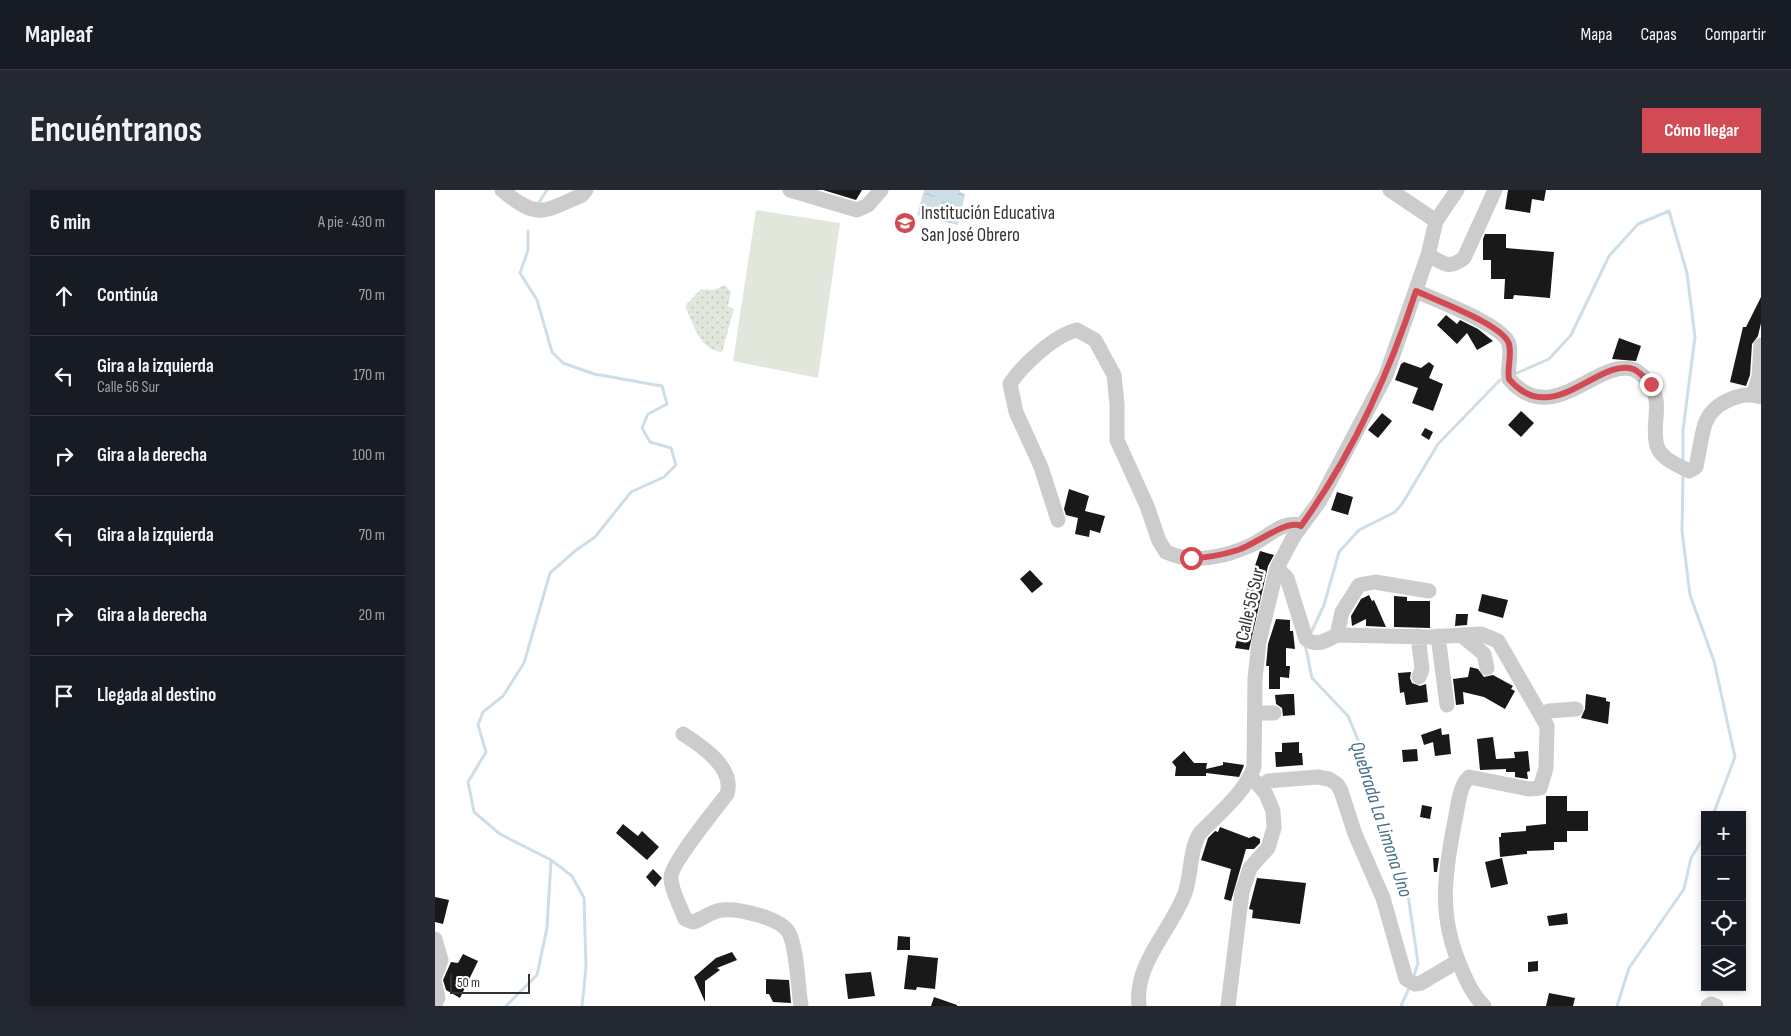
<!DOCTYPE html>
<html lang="es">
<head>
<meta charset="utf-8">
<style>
	:root { --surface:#171b24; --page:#242831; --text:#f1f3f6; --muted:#9ea1a6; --line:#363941; --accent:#d24b54 }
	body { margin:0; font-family:"Sofia Sans Condensed",sans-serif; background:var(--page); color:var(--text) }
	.controls { position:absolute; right:15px; bottom:15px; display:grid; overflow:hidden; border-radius:0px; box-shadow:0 2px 8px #0003 }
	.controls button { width:45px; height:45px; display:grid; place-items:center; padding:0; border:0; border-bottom:1px solid var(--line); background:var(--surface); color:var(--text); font:25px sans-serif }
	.scale { position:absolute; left:15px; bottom:12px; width:80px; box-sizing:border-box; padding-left:5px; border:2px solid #323232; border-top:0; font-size:14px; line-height:18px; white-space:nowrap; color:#323232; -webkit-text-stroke:4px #fff; paint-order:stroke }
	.stop { position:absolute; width:15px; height:15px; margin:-11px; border:4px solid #d24b54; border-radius:50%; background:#fff }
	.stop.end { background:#d24b54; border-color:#fff; box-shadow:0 1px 5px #0008 }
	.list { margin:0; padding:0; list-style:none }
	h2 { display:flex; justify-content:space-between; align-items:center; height:65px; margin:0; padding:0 20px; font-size:21px }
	h2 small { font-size:16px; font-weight:400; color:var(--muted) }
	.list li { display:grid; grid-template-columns:32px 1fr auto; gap:15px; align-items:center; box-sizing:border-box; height:80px; padding:0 20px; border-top:1px solid var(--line) }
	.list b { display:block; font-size:19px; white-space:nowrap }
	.list p { margin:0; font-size:16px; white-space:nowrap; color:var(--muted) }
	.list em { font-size:16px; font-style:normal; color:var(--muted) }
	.icon { flex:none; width:28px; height:28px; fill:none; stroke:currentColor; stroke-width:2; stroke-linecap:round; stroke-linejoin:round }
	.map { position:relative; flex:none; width:1326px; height:816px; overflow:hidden; border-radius:0px }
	header { display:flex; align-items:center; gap:30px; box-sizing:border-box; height:70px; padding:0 25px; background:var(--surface); border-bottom:1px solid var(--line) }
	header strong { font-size:24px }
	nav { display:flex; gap:28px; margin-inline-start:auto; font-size:18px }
	.intro { display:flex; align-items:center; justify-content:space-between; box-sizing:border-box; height:120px; padding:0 30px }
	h1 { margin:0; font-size:35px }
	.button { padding:12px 22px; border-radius:0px; background:var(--accent); color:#fff; font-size:18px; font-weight:700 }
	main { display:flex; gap:30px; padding:0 30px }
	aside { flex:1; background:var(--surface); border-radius:0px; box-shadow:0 2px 8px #0003 }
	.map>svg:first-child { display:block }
	.grass { fill:url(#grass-dots) }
	.pitch { fill:#e2e7dc }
	.water { fill:url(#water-ripples) }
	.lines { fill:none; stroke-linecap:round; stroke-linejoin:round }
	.stream { stroke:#cedee8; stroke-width:3 }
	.building { fill:#191919 }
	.minor { stroke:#ccc; stroke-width:15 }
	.route { stroke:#d24b54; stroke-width:6 }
	.labels { text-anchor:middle; stroke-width:5; stroke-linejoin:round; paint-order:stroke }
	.poi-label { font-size:19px; fill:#323232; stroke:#fff; text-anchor:start }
	.street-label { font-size:19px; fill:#323232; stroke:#fff }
	.water-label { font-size:20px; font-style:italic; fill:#48718b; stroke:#fff }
</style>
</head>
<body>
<header>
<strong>Mapleaf</strong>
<nav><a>Mapa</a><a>Capas</a><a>Compartir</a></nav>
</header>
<div class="intro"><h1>Encuéntranos</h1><a class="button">Cómo llegar</a></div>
<main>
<aside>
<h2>6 min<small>A pie · 430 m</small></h2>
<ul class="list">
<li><svg class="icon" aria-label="ahead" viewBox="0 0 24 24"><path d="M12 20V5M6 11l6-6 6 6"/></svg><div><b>Continúa</b></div><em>70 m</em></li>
<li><svg class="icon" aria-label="left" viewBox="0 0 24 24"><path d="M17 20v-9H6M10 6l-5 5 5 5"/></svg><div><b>Gira a la izquierda</b><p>Calle 56 Sur</p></div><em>170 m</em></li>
<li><svg class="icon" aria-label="right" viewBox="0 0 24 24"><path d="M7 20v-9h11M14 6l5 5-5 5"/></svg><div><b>Gira a la derecha</b></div><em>100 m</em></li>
<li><svg class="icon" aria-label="left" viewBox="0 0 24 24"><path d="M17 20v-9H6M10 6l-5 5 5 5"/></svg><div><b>Gira a la izquierda</b></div><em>70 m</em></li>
<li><svg class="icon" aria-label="right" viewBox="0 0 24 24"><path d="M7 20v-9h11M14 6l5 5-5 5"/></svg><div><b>Gira a la derecha</b></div><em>20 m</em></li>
<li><svg class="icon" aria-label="arrive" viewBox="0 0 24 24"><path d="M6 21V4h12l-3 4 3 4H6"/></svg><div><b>Llegada al destino</b></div></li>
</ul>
</aside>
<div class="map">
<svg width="1326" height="816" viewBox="0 0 1326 816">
	<defs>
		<pattern id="grass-dots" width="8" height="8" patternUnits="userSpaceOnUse" patternTransform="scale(1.25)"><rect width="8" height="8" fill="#e2e7dc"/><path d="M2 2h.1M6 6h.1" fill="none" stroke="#c2c7bd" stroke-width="1.8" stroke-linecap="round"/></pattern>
		<pattern id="water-ripples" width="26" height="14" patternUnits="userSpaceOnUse" patternTransform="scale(1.25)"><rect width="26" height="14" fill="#cedee8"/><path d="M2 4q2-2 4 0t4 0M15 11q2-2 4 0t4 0" fill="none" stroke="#b1bfc7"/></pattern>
	</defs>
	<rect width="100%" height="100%" fill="#fff"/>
	<path class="grass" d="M 290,95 L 296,102 L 293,116 L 299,119 L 287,162 C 265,161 258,133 250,116 L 266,99 L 279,100 Z"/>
	<path class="pitch" d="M 321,20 L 405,33 L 383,188 L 298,171 Z"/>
	<path class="water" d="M 489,0 L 525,0 L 525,2 L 530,4 L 523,35 L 482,25 Z"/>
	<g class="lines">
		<path class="stream" d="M 103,14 L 112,0
			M 93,41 L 93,60 L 85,83 L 102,110 L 117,162 L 128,173 L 159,184 L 227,196 L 232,214 L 213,224 L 207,238 L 215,252 L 236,258 L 241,275 L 229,287 L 196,302 L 160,347 L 140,361 L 115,383 L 89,473 L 68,506 L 48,522 L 43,535 L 51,562 L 33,592 L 39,622 L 65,644 L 116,670 L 137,686 L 149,708 L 151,777 L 147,816
			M 1082,183 L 1114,169 L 1136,145 L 1174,66 L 1203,34 L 1234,21 L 1252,83 L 1260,147 L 1248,240 L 1248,273
			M 1248,284 L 1247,341 L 1255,405 L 1279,471 L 1300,567 L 1278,625
			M 875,445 L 889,415 L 904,362 L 924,340 L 960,322 L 967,314 L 1003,254 L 1065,190
			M 870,454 L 877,488 L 913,526 L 934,576 L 947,632 L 971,691 L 983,773 L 978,788
			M 71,816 L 102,785 L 112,738 L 116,671
			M 966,816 L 975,796
			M 1182,816 L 1194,778 L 1249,699 L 1256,668 L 1270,645"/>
	</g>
	<path class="building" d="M 388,0 L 427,0 L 421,10 Z
		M 1073,0 L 1111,0 L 1109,11 L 1097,9 L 1095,23 L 1070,19 Z
		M 1050,44 L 1071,44 L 1071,58 L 1119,62 L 1115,108 L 1079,105 L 1078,109 L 1069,109 L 1070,89 L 1056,89 L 1056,70 L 1048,70 L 1048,49 Z
		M 1326,107 L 1326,133 L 1323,146 L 1317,154 L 1315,185 L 1311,196 L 1295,192 L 1308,137 L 1311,137 Z
		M 1011,125 L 1022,134 L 1025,130 L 1043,139 L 1058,151 L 1042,160 L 1032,143 L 1022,154 L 1002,135 Z
		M 1184,148 L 1206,156 L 1201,171 L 1177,169 Z
		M 969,172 L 986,178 L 994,172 L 999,176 L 994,188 L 1008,194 L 998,221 L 977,213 L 983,198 L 960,190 L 966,174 Z
		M 1086,221 L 1099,233 L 1086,247 L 1073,235 Z
		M 947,223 L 957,231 L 943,248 L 933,240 Z
		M 990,238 L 998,242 L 994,250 L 986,245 Z
		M 634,299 L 654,306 L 650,321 L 670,326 L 665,343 L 655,340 L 654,347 L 640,344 L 643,328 L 631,325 L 629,319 Z
		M 902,302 L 918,307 L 913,325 L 896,320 Z
		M 825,361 L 839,365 L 833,376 L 814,460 L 800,458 L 813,403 L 811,402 Z
		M 595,380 L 608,394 L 597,403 L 585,389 Z
		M 1047,404 L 1073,410 L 1068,428 L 1043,421 Z
		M 934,405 L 937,411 L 939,410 L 951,437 L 931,436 L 931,429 L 917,436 L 916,426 L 926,409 Z
		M 959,406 L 972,407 L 972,411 L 995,411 L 995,438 L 959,437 Z
		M 1021,424 L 1033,424 L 1032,435 L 1020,436 Z
		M 841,429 L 855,430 L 855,441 L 858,441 L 860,459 L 851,458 L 851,476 L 855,476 L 854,488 L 845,487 L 845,499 L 834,499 L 834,476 L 831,476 L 833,454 Z
		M 1035,477 L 1043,479 L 1049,487 L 1058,485 L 1078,496 L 1076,499 L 1080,501 L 1070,519 L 1049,507 L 1028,502 L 1029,514 L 1021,515 L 1018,489 L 1033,487 Z
		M 976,482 L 975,488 L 977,493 L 985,496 L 991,494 L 993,512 L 971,515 L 969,502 L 965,503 L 963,483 Z
		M 853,504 L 859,504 L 860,525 L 848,526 L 847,518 L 841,514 L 840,505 Z
		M 1151,504 L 1171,508 L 1171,511 L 1175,512 L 1173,534 L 1146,528 L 1150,519 Z
		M 1006,538 L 1007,545 L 1014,544 L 1016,564 L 1000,566 L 998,552 L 989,555 L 986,545 Z
		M 1058,547 L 1061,569 L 1080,568 L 1079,562 L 1093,561 L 1095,581 L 1092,582 L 1093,589 L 1080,587 L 1080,582 L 1071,582 L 1071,579 L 1045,580 L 1042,549 Z
		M 864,552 L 864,563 L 867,563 L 868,575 L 841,577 L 840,562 L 847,562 L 847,553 Z
		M 982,559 L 983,571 L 968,572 L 967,560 Z
		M 749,561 L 759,573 L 772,573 L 771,579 L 788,575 L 788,572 L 809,575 L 808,578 L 804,587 L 771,583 L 771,586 L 740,586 L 741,577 L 737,572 Z
		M 1111,606 L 1132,606 L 1132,621 L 1153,621 L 1153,641 L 1132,641 L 1132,652 L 1119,652 L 1119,660 L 1092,661 L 1092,664 L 1065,667 L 1064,647 L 1066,647 L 1066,643 L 1091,641 L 1091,636 L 1111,634 Z
		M 987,615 L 997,617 L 995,629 L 985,627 Z
		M 188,634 L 203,646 L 207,641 L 224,657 L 212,670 L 181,643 Z
		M 785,637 L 814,648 L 819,646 L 825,649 L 825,653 L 819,659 L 811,659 L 796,711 L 789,709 L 796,679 L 766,670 L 773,648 L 780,641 L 783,642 Z
		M 998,668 L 1004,668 L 1002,682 L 999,682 Z
		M 1067,668 L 1073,694 L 1056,698 L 1050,672 Z
		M 218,679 L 227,688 L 220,697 L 211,687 Z
		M 822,688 L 871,693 L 865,734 L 817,728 L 818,720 L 814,719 Z
		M 0,707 L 14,710 L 8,734 L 0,732 Z
		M 1132,723 L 1133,734 L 1114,736 L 1112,726 Z
		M 463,746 L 475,747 L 475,760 L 462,760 Z
		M 297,762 L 302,770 L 282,778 L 285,780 L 270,791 L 270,812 L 259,787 L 281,768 Z
		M 28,764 L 43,771 L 25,808 L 11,800 L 8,790 L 16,772 L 23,773 Z
		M 473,765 L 503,768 L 500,799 L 482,797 L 481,800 L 469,799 Z
		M 1103,771 L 1103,781 L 1093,782 L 1093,772 Z
		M 436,782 L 440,806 L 413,809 L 410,784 Z
		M 331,789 L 354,790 L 356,813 L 338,812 L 334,804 L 331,804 Z
		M 1114,803 L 1140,808 L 1138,816 L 1111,816 Z
		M 499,807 L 522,815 L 522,816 L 496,816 Z"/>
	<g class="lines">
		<path class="minor" d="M 67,0 C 103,30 108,22 147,5 L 151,0
			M 355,0 L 422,20 L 433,15 L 446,0
			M 955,0 L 1001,31
			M 993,65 C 1009,73 1013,80 1029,68 L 1060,0
			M 981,101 C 1000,110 1069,135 1074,154 C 1077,165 1072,178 1074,189 C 1117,239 1160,170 1197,179 C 1201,180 1206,184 1209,187 C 1232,210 1215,231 1222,256 C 1226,269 1243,275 1254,281 L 1261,277 C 1264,263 1266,247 1270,234 C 1277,213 1307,200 1326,207
			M 1318,205 L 1324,187 L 1326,155
			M 623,330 L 606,277 L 581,222 L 575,194 C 587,175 620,145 642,140 L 660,150 L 679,185 L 682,214 L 682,250 L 712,316 L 724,351 L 731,362 C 757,374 790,367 814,356 C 830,350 849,328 866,336
			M 842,378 L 852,388 L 871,449 C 882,457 892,450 902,445
			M 994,401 L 940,392 L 924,395 L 907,422 L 902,445 L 995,447 L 1046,444 L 1063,451 L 1112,536 L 1111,578 L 1105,598 L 1094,599 L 1034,587 C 1024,596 1023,617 1020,630 C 1009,686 1003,727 1027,780 C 1033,794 1038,805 1049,816
			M 1026,445 L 1049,464 L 1052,478
			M 983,446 L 987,479 L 984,487
			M 1003,446 L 1012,515
			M 821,523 L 839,523
			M 1107,524 L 1114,521 L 1141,519
			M 248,544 C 267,556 300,578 292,604 C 282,618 235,674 236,688 C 236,701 246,717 250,729 L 258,732 C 268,729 276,721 287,720 C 303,718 346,728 354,743 C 362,758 363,798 366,816
			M 826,598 L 833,591 L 883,587 L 894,589 L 902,594 L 906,601 L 920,644 L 948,708 L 971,789 L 980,794 L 986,793 L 1023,771
			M 0,749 L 6,770 L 0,786
			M 0,794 L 3,808 L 0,814
			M 704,816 C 699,773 736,741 750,703 C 757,683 754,661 765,643 C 784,623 810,603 819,577 L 820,488 L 824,452 L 842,378 L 859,346 L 884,312 L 951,185 L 993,65 L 1001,31 L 1022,0
			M 793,816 L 807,702 L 815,678 L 833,658 L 839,638 L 838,621 L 831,604 L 820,591
			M 1273,816 L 1276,814 L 1281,816"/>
	</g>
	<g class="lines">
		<path class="route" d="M 756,368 C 772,368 787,365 803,360 C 820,355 851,329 866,336 C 917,265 954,184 981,101 C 1000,110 1069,135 1074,154 C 1077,165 1072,178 1074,189 C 1117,240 1164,167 1198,179 C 1205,182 1211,189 1216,194"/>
	</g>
	<defs>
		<g id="school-disc" transform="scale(1.125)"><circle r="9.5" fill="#d24b54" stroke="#fff"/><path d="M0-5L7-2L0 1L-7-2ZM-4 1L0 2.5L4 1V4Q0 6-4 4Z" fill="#fff"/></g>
	</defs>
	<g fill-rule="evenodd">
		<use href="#school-disc" x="470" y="33"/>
	</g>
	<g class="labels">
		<g class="poi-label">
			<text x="486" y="29">Institución Educativa<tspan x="486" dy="22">San José Obrero</tspan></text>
		</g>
		<g class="street-label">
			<text transform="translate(814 414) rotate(-77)" y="7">Calle 56 Sur</text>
		</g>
		<g class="water-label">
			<text transform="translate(947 629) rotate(72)" y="7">Quebrada La Limona Uno</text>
		</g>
	</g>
</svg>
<div class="controls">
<button>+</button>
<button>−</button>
<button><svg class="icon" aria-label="locate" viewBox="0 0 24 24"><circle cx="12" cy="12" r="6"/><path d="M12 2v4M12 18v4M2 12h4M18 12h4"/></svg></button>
<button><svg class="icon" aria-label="layers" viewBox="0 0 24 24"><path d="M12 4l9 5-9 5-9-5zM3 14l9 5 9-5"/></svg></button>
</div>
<div class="scale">50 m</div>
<div class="stop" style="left:756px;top:368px"></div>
<div class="stop end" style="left:1216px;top:194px"></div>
</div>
</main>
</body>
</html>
